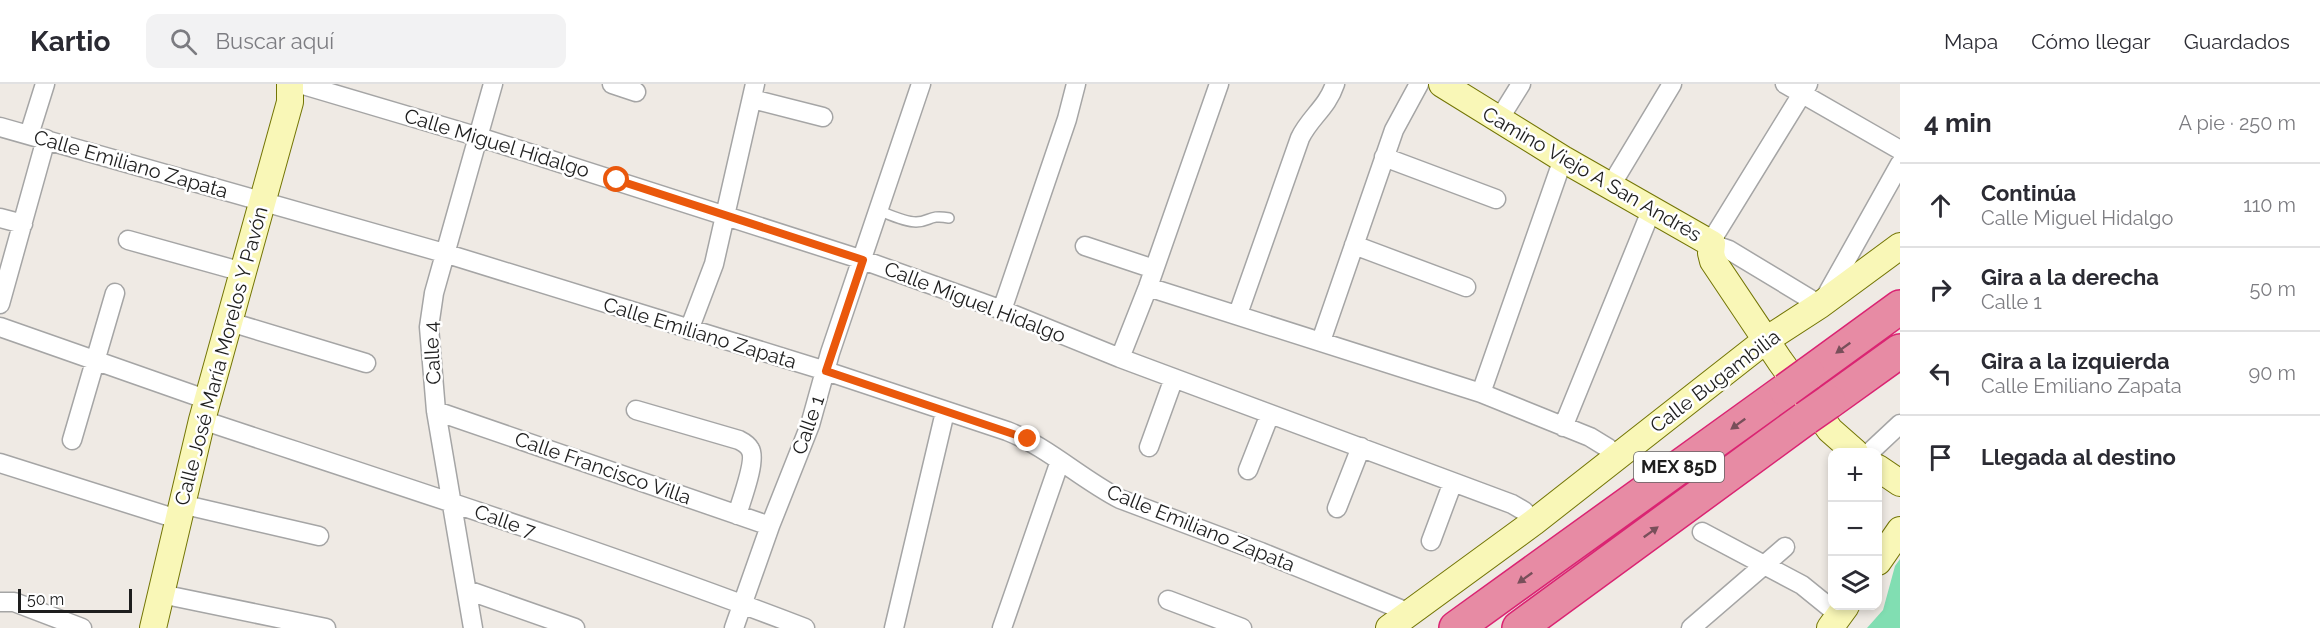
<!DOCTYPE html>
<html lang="es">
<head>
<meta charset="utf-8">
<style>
	:root { --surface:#fff; --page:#f2f2f3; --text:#2b2b33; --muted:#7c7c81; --line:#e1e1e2 }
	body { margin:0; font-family:Raleway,sans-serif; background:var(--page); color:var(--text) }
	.controls { position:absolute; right:18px; bottom:18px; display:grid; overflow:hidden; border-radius:12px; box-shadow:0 3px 9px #0003 }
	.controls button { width:54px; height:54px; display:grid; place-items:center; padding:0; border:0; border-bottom:2px solid var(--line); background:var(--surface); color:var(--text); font:30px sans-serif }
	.scale { position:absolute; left:18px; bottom:15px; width:114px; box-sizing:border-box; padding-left:6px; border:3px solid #1e1e1e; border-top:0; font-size:16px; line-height:21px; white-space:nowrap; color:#1e1e1e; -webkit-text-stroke:4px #fff; paint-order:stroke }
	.stop { position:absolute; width:18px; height:18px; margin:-14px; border:4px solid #ea580c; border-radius:50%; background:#fff }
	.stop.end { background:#ea580c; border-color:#fff; box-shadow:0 2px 6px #0008 }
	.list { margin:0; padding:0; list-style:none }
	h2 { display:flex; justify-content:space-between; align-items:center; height:78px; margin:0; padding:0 24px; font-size:26px }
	h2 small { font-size:20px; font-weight:400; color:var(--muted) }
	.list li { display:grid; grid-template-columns:39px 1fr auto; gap:18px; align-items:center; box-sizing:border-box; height:84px; padding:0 24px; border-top:2px solid var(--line) }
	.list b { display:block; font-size:22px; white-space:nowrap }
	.list p { margin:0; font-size:20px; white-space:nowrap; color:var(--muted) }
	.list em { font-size:20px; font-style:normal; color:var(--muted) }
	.icon { flex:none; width:33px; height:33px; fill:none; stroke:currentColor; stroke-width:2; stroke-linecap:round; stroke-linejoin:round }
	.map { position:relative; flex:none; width:1900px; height:544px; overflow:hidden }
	header { display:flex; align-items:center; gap:36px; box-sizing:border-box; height:84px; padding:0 30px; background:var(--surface); border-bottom:2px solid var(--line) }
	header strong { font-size:28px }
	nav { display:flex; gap:33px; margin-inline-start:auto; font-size:21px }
	.search { width:420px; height:54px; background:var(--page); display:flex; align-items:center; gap:15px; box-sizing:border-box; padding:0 21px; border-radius:12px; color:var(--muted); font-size:22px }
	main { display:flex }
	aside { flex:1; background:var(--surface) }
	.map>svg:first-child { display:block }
	.pitch { fill:#81deb2 }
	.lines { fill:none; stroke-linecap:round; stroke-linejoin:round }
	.lane-casing { stroke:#a5a5a5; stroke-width:12 }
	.street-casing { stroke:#a5a5a5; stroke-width:21 }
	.secondary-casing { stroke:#737505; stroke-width:28 }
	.highway-casing { stroke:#da2472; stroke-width:36 }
	.lane { stroke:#fff; stroke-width:9 }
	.street { stroke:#fff; stroke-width:18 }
	.secondary { stroke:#f9f7b7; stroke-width:26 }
	.highway { stroke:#e78ba4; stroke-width:33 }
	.highway-bridge-casing { stroke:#da2472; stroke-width:36; stroke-linecap:butt }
	.highway-bridge { stroke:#e78ba4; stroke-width:33 }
	.oneway { fill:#784f5a }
	.route { stroke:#ea580c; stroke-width:8 }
	.labels { text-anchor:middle; stroke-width:5; stroke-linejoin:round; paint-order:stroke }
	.shield { fill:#fff; stroke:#626262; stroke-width:1.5 }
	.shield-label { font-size:18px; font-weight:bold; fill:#1e1e1e }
	.street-label { font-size:20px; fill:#1e1e1e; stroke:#fff }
</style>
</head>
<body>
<header>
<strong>Kartio</strong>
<div class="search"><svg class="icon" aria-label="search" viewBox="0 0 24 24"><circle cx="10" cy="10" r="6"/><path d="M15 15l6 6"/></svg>Buscar aquí</div>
<nav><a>Mapa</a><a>Cómo llegar</a><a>Guardados</a></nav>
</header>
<main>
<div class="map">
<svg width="1900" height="544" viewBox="0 0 1900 544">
	<rect width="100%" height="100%" fill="#efeae4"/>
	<path class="pitch" d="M 1900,475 L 1900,544 L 1867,544 L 1883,526 L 1895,482 Z"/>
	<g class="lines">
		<g class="lane-casing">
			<path id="lane" d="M 880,127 C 890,131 905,138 916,138 C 930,138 929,130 949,134"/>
		</g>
		<g class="street-casing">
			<path id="street" d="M 300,0 L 479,53 L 863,176 L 1002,226 L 1120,274 L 1512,420 L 1524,427 L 1534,438
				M 612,0 L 636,8
				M 1785,0 L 1900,66
				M 752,15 L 823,33
				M 1498,37 L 1521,0
				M 0,43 L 444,169 L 826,287 L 1007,347 C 1048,363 1081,395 1120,415 L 1261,468 L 1410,529
				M 29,51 L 45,0
				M 1384,73 L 1496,115
				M 1610,103 L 1672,0
				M 0,134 L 23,140
				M 128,156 L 243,188
				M 1710,159 L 1808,0
				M 1712,160 L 1729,166 L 1820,221
				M 1354,161 L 1466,203
				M 1085,162 L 1154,185
				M 1148,203 L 1481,309 L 1590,353 L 1608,364 L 1616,373
				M 1826,212 L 1900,80
				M 0,220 L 46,55
				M 1002,226 L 1067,35 L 1076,0
				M 1238,230 L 1300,54 C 1310,33 1327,24 1335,0
				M 230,238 L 366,279
				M 0,243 L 208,316
				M 689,246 L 714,180 L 755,0
				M 1321,257 L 1394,46 L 1419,0
				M 1120,274 L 1148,203 L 1219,0
				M 1481,309 L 1563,75
				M 636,326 L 739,356 C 743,358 748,361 750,365 C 757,376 741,417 737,431
				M 436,327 L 770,442
				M 202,336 C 404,403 607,468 805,544
				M 1563,343 L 1651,127
				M 72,356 L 115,209
				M 1149,363 L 1174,294
				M 1870,368 L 1900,340
				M 0,379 L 177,435
				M 1248,386 L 1270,330
				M 181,420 L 319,452
				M 1337,424 L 1361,363
				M 1702,448 L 1802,501 L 1839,531
				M 1431,457 L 1453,398
				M 467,506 L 575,544
				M 161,510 L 326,544
				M 1168,516 L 1242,544
				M 0,518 L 14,518 L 82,544
				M 473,544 L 436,327 L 429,243 L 434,209 L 493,0
				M 734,544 L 770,442 L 810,341 L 830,269 L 921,0
				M 894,544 L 945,328
				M 1002,544 L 1060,377
				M 1691,544 L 1785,463"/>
		</g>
		<g class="secondary-casing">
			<path id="secondary" d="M 1442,0 L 1563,75 L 1712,160 L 1711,169 L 1713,177 L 1780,277 L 1830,346 L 1855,368
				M 1878,384 L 1900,399
				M 1878,478 L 1900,446
				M 153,544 L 202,336 L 290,18 L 290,0
				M 1389,544 L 1534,438 L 1766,256 L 1820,221 L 1900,162
				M 1830,544 L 1846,522"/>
		</g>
		<g class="highway-casing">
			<path id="highway" d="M 1808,290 L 1900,223
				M 1829,318 L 1900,267
				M 1456,544 L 1786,306
				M 1519,544 L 1806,334"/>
		</g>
		<use href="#lane" class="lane"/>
		<use href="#street" class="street"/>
		<use href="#secondary" class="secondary"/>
		<use href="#highway" class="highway"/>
		<g class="highway-bridge-casing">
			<path id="highway-bridge" d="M 1786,306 L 1808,290
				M 1806,334 L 1829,318"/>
		</g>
		<use href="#highway-bridge" class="highway-bridge"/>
	</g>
	<defs><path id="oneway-solid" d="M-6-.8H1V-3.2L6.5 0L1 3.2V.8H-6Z" transform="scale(1.5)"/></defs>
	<g class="oneway">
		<use href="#oneway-solid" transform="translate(1843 264) rotate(144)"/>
		<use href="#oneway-solid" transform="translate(1738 340) rotate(144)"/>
		<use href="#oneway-solid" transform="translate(1651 448) rotate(-36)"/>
		<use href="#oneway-solid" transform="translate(1525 494) rotate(144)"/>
	</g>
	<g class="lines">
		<path class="route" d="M 617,96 L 863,176 L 826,287 L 1028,355"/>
	</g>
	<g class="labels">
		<rect class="shield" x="1634" y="368" width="90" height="30" rx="4.5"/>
		<g class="shield-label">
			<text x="1679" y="389">MEX 85D</text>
		</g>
		<g class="street-label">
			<text transform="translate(497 59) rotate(17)" y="7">Calle Miguel Hidalgo</text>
			<text transform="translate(131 80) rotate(16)" y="7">Calle Emiliano Zapata</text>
			<text transform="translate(1592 90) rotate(30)" y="7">Camino Viejo A San Andrés</text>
			<text transform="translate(975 218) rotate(21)" y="7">Calle Miguel Hidalgo</text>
			<text transform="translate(700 249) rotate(17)" y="7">Calle Emiliano Zapata</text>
			<text transform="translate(432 269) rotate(-93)" y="7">Calle 4</text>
			<text transform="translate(221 272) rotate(-75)" y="7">Calle José María Morelos Y Pavón</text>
			<text transform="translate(1715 297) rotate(-37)" y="7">Calle Bugambilia</text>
			<text transform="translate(808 341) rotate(-71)" y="7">Calle 1</text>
			<text transform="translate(603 384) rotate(19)" y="7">Calle Francisco Villa</text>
			<text transform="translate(505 437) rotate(19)" y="7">Calle 7</text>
			<text transform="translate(1201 444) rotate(22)" y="7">Calle Emiliano Zapata</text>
		</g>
	</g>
</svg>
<div class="controls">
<button>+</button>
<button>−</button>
<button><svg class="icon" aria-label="layers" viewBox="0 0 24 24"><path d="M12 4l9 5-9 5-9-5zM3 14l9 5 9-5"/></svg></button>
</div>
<div class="scale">50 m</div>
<div class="stop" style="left:617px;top:96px"></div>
<div class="stop end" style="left:1028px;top:355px"></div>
</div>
<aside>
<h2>4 min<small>A pie · 250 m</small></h2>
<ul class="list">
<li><svg class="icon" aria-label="ahead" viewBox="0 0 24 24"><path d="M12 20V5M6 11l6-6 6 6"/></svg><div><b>Continúa</b><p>Calle Miguel Hidalgo</p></div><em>110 m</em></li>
<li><svg class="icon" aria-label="right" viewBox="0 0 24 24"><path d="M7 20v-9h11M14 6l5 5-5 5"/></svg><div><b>Gira a la derecha</b><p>Calle 1</p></div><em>50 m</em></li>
<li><svg class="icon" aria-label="left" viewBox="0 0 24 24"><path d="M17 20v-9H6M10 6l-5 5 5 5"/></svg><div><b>Gira a la izquierda</b><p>Calle Emiliano Zapata</p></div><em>90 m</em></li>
<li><svg class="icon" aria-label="arrive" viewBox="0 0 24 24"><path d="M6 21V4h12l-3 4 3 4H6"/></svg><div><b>Llegada al destino</b></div></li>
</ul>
</aside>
</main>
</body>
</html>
